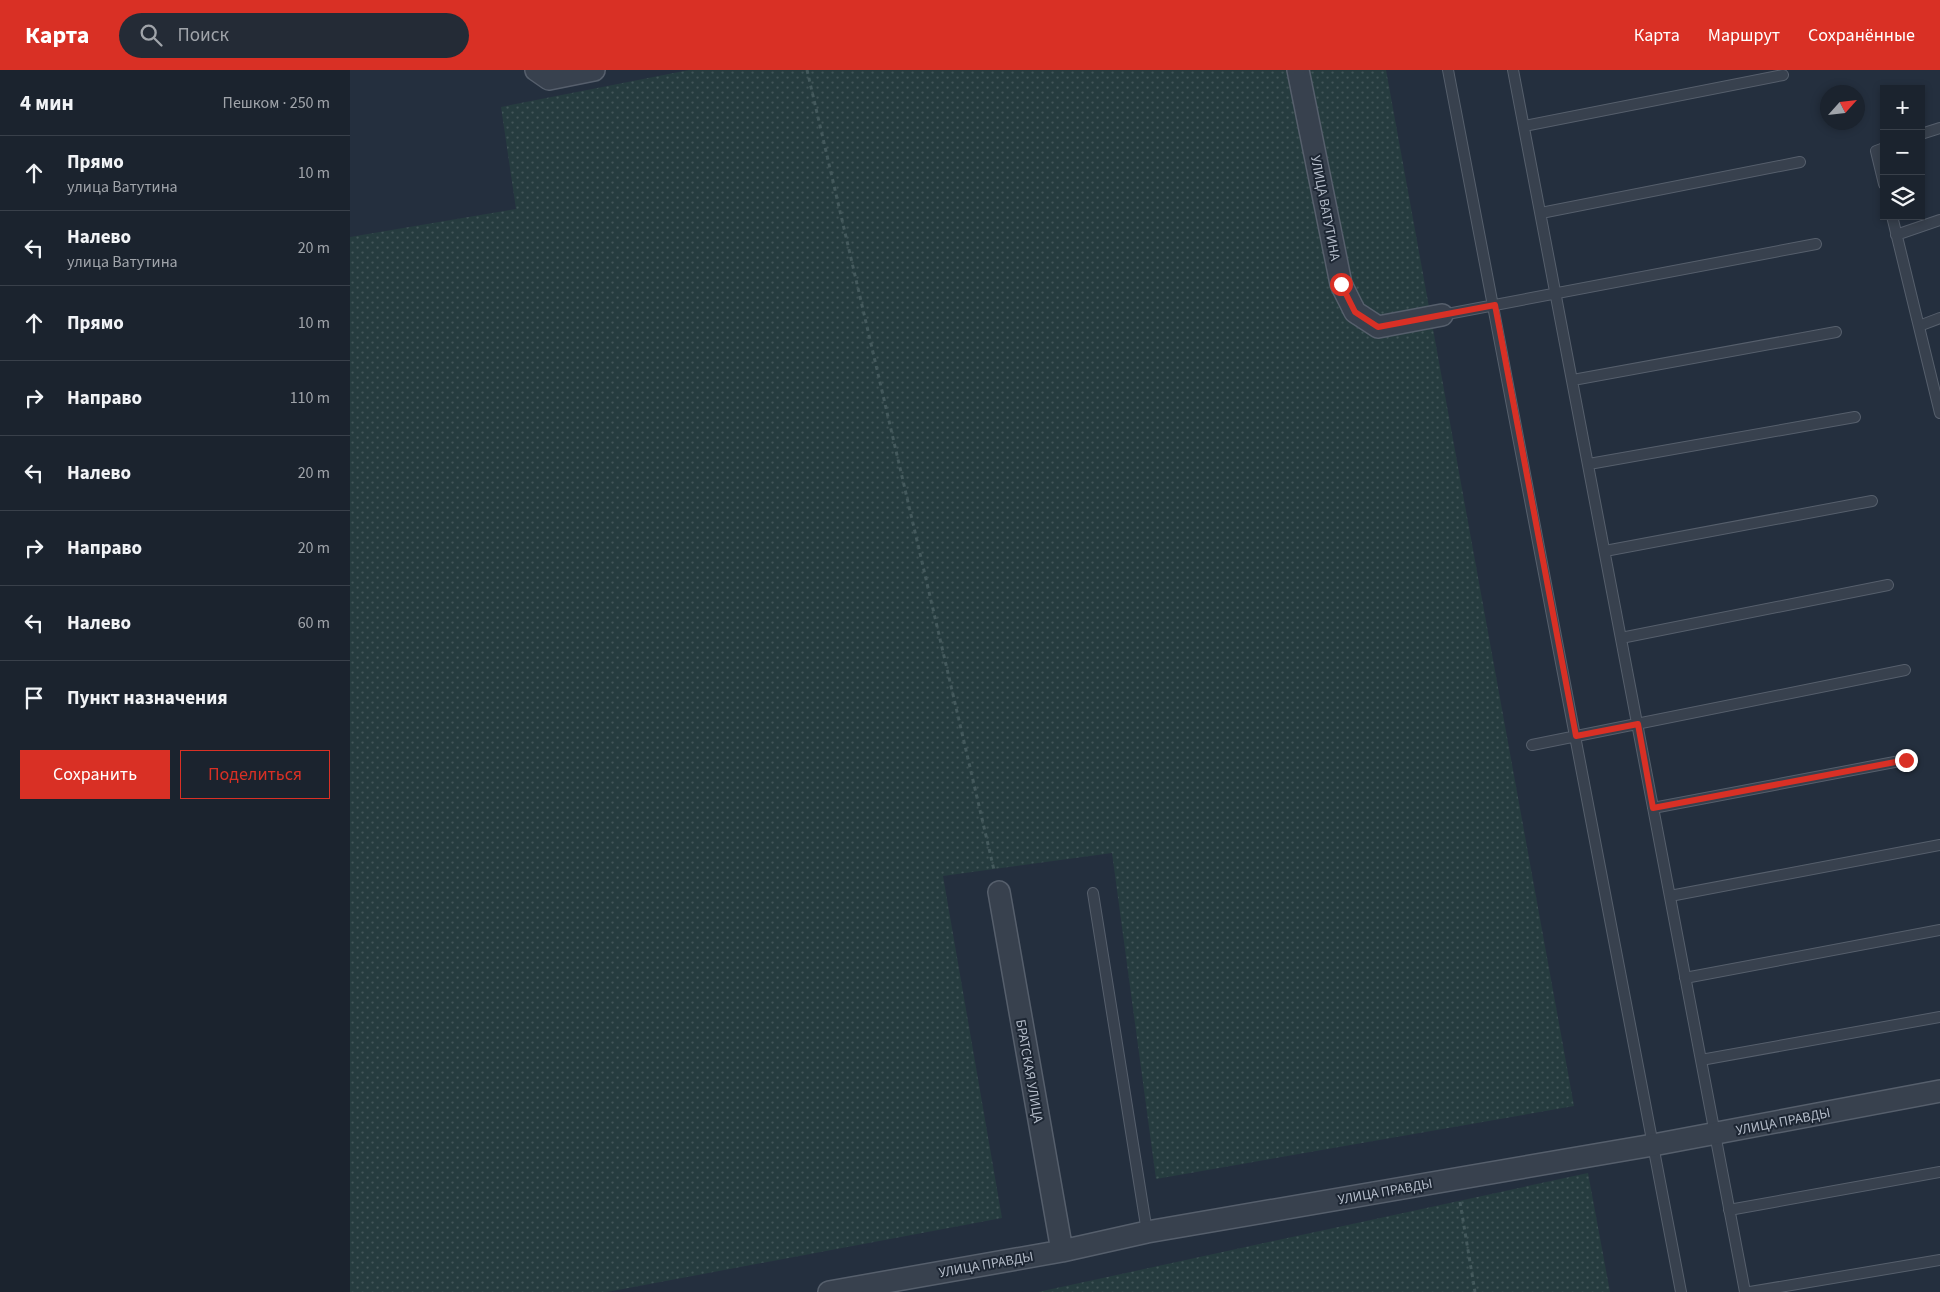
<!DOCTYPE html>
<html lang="ru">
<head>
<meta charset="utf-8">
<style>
	:root { --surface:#1b232e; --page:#242b36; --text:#f1f3f6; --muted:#a0a4aa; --line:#39404a; --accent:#d93025 }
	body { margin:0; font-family:"Source Sans 3",sans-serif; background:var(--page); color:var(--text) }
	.controls { position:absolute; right:15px; top:15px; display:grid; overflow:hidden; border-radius:0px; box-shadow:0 2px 8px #0003 }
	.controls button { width:45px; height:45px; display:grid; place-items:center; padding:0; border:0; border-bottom:1px solid var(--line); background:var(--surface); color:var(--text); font:25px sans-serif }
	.compass { position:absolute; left:1470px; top:15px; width:45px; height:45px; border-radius:50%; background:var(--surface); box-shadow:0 2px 8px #0003; rotate:63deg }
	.stop { position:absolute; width:15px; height:15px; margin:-11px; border:4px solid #d93025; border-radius:50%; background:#fff }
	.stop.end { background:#d93025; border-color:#fff; box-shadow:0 1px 5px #0008 }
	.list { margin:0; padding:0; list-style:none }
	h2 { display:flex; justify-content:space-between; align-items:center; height:65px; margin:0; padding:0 20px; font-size:21px }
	h2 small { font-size:16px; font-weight:400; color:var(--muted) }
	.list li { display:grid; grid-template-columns:32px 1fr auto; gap:15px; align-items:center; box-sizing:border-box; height:75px; padding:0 20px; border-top:1px solid var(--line) }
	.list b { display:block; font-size:19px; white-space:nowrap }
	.list p { margin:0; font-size:16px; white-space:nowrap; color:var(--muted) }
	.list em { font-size:16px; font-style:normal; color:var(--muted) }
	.actions { display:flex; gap:10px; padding:15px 20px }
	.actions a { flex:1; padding:11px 0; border:1px solid var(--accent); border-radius:0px; text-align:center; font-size:18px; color:var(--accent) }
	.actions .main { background:var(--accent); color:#fff }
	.icon { flex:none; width:28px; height:28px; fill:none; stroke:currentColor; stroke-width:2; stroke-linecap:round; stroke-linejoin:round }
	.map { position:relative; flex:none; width:1590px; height:1222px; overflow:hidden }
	header { display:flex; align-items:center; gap:30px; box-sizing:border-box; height:70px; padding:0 25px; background:var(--accent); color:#fff }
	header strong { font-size:24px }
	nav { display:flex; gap:28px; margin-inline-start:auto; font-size:18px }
	.search { width:350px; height:45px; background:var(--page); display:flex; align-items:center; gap:12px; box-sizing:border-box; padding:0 18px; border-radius:28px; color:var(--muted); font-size:19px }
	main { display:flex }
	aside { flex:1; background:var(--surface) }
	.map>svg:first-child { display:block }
	.grass { fill:url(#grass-dots) }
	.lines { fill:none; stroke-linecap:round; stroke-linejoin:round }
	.lane-casing { stroke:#565f6c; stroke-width:12 }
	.street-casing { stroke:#565f6c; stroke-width:24 }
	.path { stroke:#44595c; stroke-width:3; stroke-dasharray:4 4; stroke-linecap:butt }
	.lane { stroke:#38414e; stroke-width:10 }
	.street { stroke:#38414e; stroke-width:21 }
	.route { stroke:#d93025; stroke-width:6 }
	.labels { text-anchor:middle; stroke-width:4; stroke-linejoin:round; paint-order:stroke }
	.street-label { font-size:14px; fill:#b4bcc9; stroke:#1d2633 }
</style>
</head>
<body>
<header>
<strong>Карта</strong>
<div class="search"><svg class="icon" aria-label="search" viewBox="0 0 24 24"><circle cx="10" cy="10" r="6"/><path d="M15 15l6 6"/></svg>Поиск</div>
<nav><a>Карта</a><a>Маршрут</a><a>Сохранённые</a></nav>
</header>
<main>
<aside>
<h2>4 мин<small>Пешком · 250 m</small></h2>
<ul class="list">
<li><svg class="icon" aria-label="ahead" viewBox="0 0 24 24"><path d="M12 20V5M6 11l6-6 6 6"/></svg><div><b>Прямо</b><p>улица Ватутина</p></div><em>10 m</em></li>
<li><svg class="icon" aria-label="left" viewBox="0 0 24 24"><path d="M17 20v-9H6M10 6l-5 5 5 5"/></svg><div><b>Налево</b><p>улица Ватутина</p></div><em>20 m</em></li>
<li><svg class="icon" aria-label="ahead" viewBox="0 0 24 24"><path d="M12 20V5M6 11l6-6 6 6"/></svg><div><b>Прямо</b></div><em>10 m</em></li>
<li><svg class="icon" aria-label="right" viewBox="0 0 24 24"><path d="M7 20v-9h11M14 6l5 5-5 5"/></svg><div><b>Направо</b></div><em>110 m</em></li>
<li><svg class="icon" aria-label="left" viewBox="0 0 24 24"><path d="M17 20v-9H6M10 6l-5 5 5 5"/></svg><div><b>Налево</b></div><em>20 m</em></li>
<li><svg class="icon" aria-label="right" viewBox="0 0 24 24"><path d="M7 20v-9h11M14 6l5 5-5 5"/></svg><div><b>Направо</b></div><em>20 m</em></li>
<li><svg class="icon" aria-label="left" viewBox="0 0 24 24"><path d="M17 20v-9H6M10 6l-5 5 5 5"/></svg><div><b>Налево</b></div><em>60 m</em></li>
<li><svg class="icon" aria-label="arrive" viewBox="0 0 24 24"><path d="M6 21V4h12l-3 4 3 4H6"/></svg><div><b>Пункт назначения</b></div></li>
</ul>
<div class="actions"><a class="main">Сохранить</a><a>Поделиться</a></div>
</aside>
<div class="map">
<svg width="1590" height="1222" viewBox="0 0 1590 1222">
	<defs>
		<pattern id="grass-dots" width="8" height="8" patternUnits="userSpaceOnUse" patternTransform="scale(1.25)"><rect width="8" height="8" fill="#263c3f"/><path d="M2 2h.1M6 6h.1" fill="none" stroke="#435659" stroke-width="1.8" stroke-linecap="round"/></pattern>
	</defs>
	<rect width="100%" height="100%" fill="#242f3e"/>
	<path class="grass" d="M 339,0 L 1036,0 L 1224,1036 L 806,1109 L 762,783 L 593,806 L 652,1148 L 257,1222 L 0,1222 L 0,167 L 166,139 L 151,37 Z
		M 1238,1103 L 1260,1222 L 688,1222 Z"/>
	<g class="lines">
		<g class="lane-casing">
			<path id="lane" d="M 1098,0 L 1331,1222
				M 1163,0 L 1395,1222
				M 1174,56 L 1433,5
				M 1571,64 L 1590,58
				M 1534,78 L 1526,81 L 1534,114
				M 1191,143 L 1450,92
				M 1542,146 L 1590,343
				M 1546,165 L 1590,150
				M 1092,245 L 1466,174
				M 1569,256 L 1590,248
				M 1223,310 L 1486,262
				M 1239,394 L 1505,347
				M 1255,481 L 1522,431
				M 1271,568 L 1538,515
				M 1182,675 L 1555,600
				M 1303,738 L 1555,690
				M 743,823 L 797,1162
				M 1320,826 L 1590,775
				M 1335,908 L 1590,860
				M 1351,990 L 1590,947
				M 1379,1140 L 1590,1102
				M 1400,1222 L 1590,1190"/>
		</g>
		<g class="street-casing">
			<path id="street" d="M 186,0 L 199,9 L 244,0
				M 948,0 L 991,214 L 1005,242 L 1028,257 L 1092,245
				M 649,822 L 712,1181
				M 479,1222 L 712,1181 L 797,1162 L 1303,1075 L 1590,1021"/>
		</g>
		<path class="path" d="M 457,0 L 644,800
			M 1110,1132 L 1125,1222"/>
		<use href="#lane" class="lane"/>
		<use href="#street" class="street"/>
	</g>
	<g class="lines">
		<path class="route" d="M 991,214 L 1005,242 L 1028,257 L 1145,235 L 1226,666 L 1288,654 L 1303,738 L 1556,690"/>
	</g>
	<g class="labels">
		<g class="street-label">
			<text transform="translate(976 138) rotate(79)" y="5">УЛИЦА ВАТУТИНА</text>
			<text transform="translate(680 1001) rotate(80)" y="5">БРАТСКАЯ УЛИЦА</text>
			<text transform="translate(1433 1051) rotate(-11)" y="5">УЛИЦА ПРАВДЫ</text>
			<text transform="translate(1035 1121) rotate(-10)" y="5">УЛИЦА ПРАВДЫ</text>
			<text transform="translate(636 1194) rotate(-10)" y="5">УЛИЦА ПРАВДЫ</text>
		</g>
	</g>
</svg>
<div class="controls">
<button>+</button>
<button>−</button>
<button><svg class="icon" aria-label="layers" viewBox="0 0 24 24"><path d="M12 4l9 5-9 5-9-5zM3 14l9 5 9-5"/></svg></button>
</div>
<svg class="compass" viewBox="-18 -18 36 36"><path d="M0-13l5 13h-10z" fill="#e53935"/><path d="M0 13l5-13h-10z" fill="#a0a4aa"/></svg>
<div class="stop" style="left:991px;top:214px"></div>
<div class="stop end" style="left:1556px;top:690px"></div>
</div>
</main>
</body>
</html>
